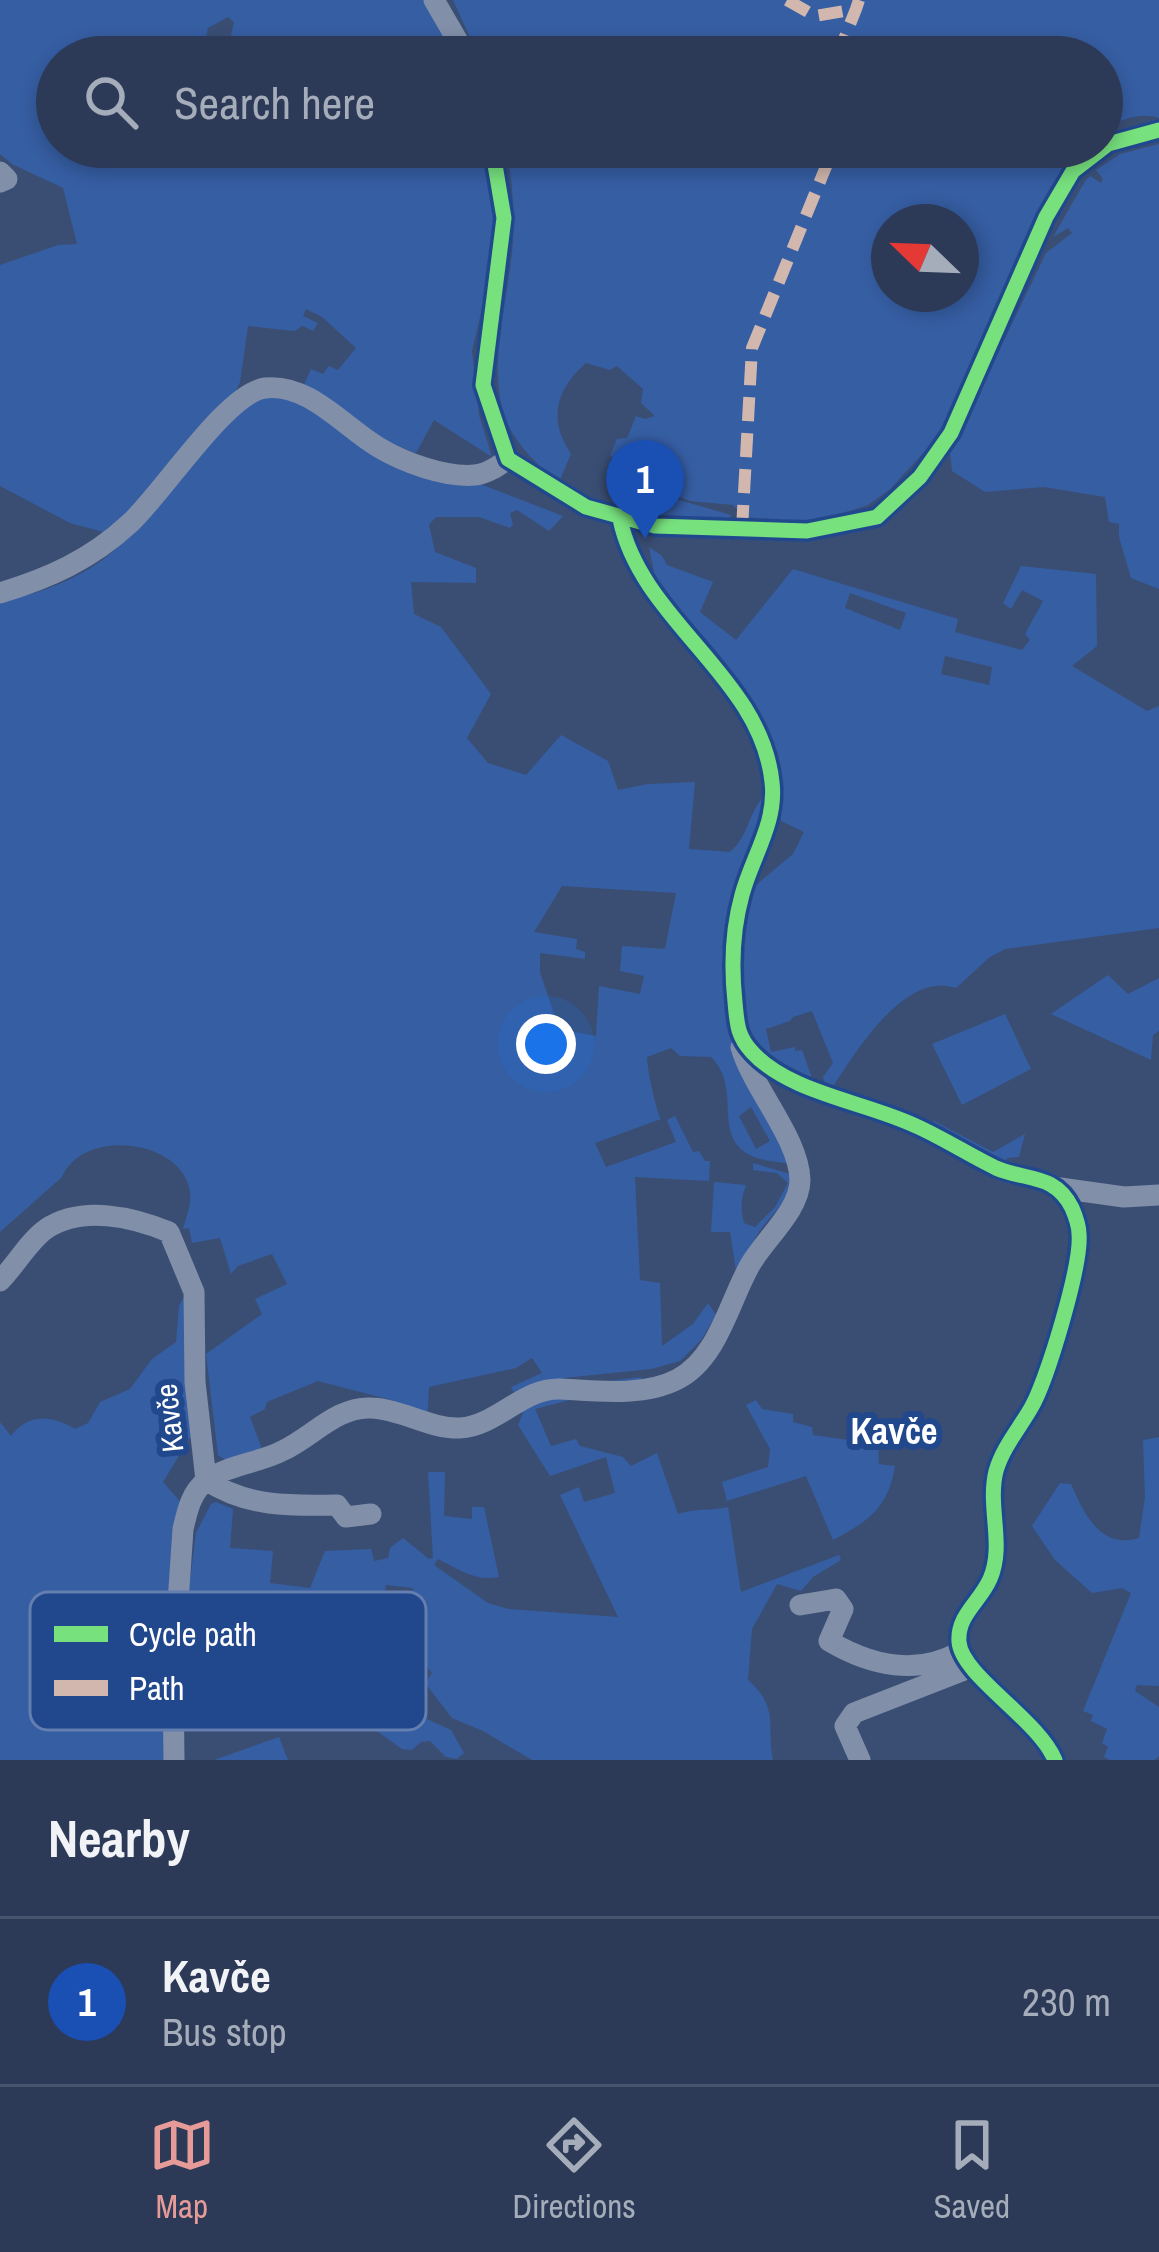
<!DOCTYPE html>
<html lang="en">
<head>
<meta charset="utf-8">
<style>
	:root { --surface:#2c3a57; --page:#384561; --text:#f1f3f6; --muted:#a6adba; --line:#48546d; --accent:#e69b98 }
	body { margin:0; font-family:"Archivo Narrow",sans-serif; background:var(--page); color:var(--text) }
	.compass { position:absolute; left:871px; top:204px; width:108px; height:108px; border-radius:50%; background:var(--surface); box-shadow:0 6px 18px #0003; rotate:293deg }
	.you { position:absolute; left:546px; top:1044px; width:42px; height:42px; margin:-30px; border:9px solid #fff; border-radius:50%; background:#1a73e8; box-shadow:0 0 0 18px #1a73e833 }
	.badge { display:grid; place-items:center; width:78px; height:78px; border-radius:50%; background:var(--accent); color:#fff; font-size:39px; font-weight:700 }
	.pin { position:absolute; translate:-50% -99px; filter:drop-shadow(0 3px 6px #0008) }
	.pin::after { content:''; position:absolute; top:63px; width:42px; height:36px; background:inherit; clip-path:polygon(0 0,100% 0,50% 100%) }
	.list { margin:0; padding:0; list-style:none }
	h2 { display:flex; justify-content:space-between; align-items:center; height:156px; margin:0; padding:0 48px; font-size:51px }
	h2 small { font-size:39px; font-weight:400; color:var(--muted) }
	.list li { display:grid; grid-template-columns:78px 1fr auto; gap:36px; align-items:center; box-sizing:border-box; height:168px; padding:0 48px; border-top:3px solid var(--line) }
	.list b { display:block; font-size:45px; white-space:nowrap }
	.list p { margin:0; font-size:39px; white-space:nowrap; color:var(--muted) }
	.list em { font-size:39px; font-style:normal; color:var(--muted) }
	.icon { flex:none; width:66px; height:66px; fill:none; stroke:currentColor; stroke-width:2; stroke-linecap:round; stroke-linejoin:round }
	.map { position:relative; flex:none; width:1159px; height:1760px; overflow:hidden }
	.search { position:absolute; background:var(--surface); box-shadow:0 6px 18px #0003; left:36px; right:36px; top:36px; height:132px; display:flex; align-items:center; gap:30px; box-sizing:border-box; padding:0 42px; border-radius:66px; color:var(--muted); font-size:45px }
	.sheet { height:324px; background:var(--surface) }
	nav { display:flex; justify-content:space-around; align-items:center; box-sizing:border-box; height:168px; border-top:3px solid var(--line); background:var(--surface); font-size:33px; color:var(--muted) }
	nav a { display:grid; justify-items:center; gap:6px }
	nav .on { color:var(--accent) }
	.map>svg:first-child { display:block }
	.green { fill:#365ea3; fill-rule:evenodd }
	.lines { fill:none; stroke-linecap:round; stroke-linejoin:round }
	.minor { stroke:#818fa9; stroke-width:21 }
	.quiet { stroke:#d1b7ad; stroke-width:12; stroke-dasharray:24 12; stroke-linecap:butt }
	.cycleway-casing { stroke:#21478d; stroke-width:22 }
	.cycleway { stroke:#77e17e; stroke-width:15 }
	.labels { text-anchor:middle; stroke-width:12; stroke-linejoin:round; paint-order:stroke }
	.street-label { font-size:30px; fill:#fff; stroke:#21478d }
	.quarter-label { font-size:36px; font-weight:bold; fill:#fff; stroke:#21478d }
	.key { fill:#21478d; stroke:#647eaf; stroke-width:3 }
	.key-label { font-size:33px; fill:#fff }
</style>
</head>
<body>
<div class="map">
<svg width="1159" height="1760" viewBox="0 0 1159 1760">
	<rect width="100%" height="100%" fill="#3a4e74"/>
	<path class="green" d="M 0,0 L 426,0 L 458,57 L 219,57 L 229,45 L 234,22 L 228,17 L 208,28 L 202,57 L 57,57 L 57,147 L 486,147 L 494,229 L 489,279 L 472,351 L 479,415 L 492,457 L 434,420 L 416,453 C 373,438 340,411 304,385 L 311,369 L 323,374 L 329,366 L 338,370 L 356,348 L 322,317 L 306,309 L 303,316 L 318,323 L 313,331 L 302,326 L 295,331 L 248,326 L 240,382 L 233,398 L 107,533 L 70,523 L 0,486 L 0,265 L 58,245 L 77,244 L 63,188 L 12,164 L 0,154 Z
		M 453,0 L 1159,0 L 1159,118 C 1141,111 1118,121 1102,129 L 1102,57 L 479,57 Z
		M 1159,144 L 1159,589 L 1131,578 L 1119,537 L 1119,524 L 1109,522 L 1105,497 L 1044,487 L 985,492 L 952,471 L 950,453 L 1046,253 L 1072,233 L 1068,228 L 1053,237 L 1085,181 L 1090,176 L 1101,183 L 1103,179 L 1096,170 L 1120,154 Z
		M 506,147 L 1085,147 L 1067,163 L 1050,188 L 974,367 L 937,438 L 889,490 L 868,505 L 831,517 L 795,521 L 745,517 L 733,505 L 690,501 L 626,476 L 628,470 L 610,455 L 617,439 L 627,438 L 636,416 L 645,419 L 655,416 L 641,403 L 643,389 L 617,366 L 610,370 L 586,363 C 555,390 548,420 571,454 L 559,482 C 539,466 521,450 509,427 C 483,372 510,298 513,240 C 515,209 512,178 506,147 ZM 889,222 L 961,222 L 961,294 L 889,294 Z
		M 288,396 L 475,482 L 563,516 L 549,531 L 517,510 L 510,513 L 513,524 L 510,528 L 479,517 L 436,517 L 429,525 L 435,552 L 476,568 L 476,583 L 411,582 L 414,614 L 441,627 L 491,694 L 467,738 L 488,763 L 526,775 L 561,735 L 608,761 L 618,790 L 648,784 L 695,782 L 689,849 L 730,852 C 748,837 748,815 763,797 L 728,1000 L 788,1163 C 694,1158 750,1095 711,1057 L 680,1056 L 671,1048 L 647,1057 C 647,1067 656,1112 661,1119 L 595,1143 L 606,1167 L 676,1142 L 667,1120 L 675,1116 L 693,1152 L 699,1151 L 705,1161 L 710,1161 L 709,1181 L 635,1177 L 640,1280 L 660,1283 L 662,1346 L 693,1324 L 708,1303 L 716,1315 L 701,1340 L 680,1361 L 651,1369 L 564,1378 L 516,1397 L 511,1387 L 542,1373 L 532,1358 L 516,1368 L 429,1387 L 427,1423 L 408,1417 L 395,1401 L 318,1381 L 267,1402 L 265,1409 L 250,1417 L 268,1465 L 236,1468 L 218,1455 L 206,1354 L 262,1314 L 255,1299 L 287,1284 L 272,1254 L 238,1266 L 231,1274 L 220,1238 L 192,1243 L 189,1228 L 183,1229 C 186,1218 192,1203 190,1192 C 183,1139 83,1127 62,1177 L 0,1232 L 0,602 C 40,593 79,580 111,553 C 149,521 224,412 260,398 C 267,395 279,396 288,396 ZM 562,886 L 676,893 L 665,949 L 622,946 L 620,971 L 644,976 L 640,994 L 599,986 L 596,1036 L 559,1029 L 540,972 L 540,953 L 585,959 L 585,952 L 576,949 L 577,939 L 534,932 ZM 751,1107 L 770,1141 L 756,1149 L 739,1116 Z
		M 630,486 L 731,515 L 729,519 L 652,514 L 623,507 Z
		M 649,547 L 662,556 L 667,565 L 713,582 L 700,612 L 736,640 L 793,569 L 958,619 L 955,632 L 1022,650 L 1030,640 L 1025,634 L 1043,601 L 1022,590 L 1011,609 L 1003,603 L 1021,566 L 1096,574 L 1097,646 L 1072,666 L 1147,711 L 1159,706 L 1159,928 L 1005,949 L 990,957 L 956,988 C 906,970 857,1050 834,1085 L 826,1086 L 823,1077 L 833,1063 L 812,1011 L 793,1017 L 790,1021 L 766,1029 L 771,1052 L 795,1047 L 795,1051 L 802,1050 L 813,1081 L 773,1069 L 747,1031 L 742,965 L 744,919 L 756,885 L 793,854 L 804,832 L 781,821 L 780,782 L 656,582 ZM 850,593 L 906,613 L 900,630 L 845,608 ZM 945,656 L 992,667 L 989,685 L 941,674 Z
		M 1108,975 L 1128,994 L 1159,978 L 1159,1031 L 1153,1035 L 1151,1060 L 1051,1014 Z
		M 1005,1014 L 1031,1069 L 962,1105 L 932,1044 Z
		M 934,1121 L 993,1152 L 1025,1134 L 1019,1157 L 1007,1158 L 1004,1165 L 927,1124 Z
		M 753,1163 L 790,1174 C 794,1199 771,1213 759,1232 C 750,1246 744,1263 737,1277 L 730,1232 L 711,1232 L 714,1182 L 746,1185 C 741,1200 740,1207 744,1223 L 755,1227 L 775,1207 L 788,1183 L 777,1173 L 753,1170 Z
		M 187,1291 L 203,1428 L 189,1439 L 163,1482 L 191,1514 L 167,1760 L 0,1760 L 0,1422 L 11,1436 C 29,1413 51,1415 75,1429 L 88,1423 L 100,1402 L 130,1389 L 152,1359 L 176,1342 L 179,1306 Z
		M 642,1377 L 640,1382 L 535,1409 L 551,1446 L 576,1439 L 580,1446 L 623,1457 L 631,1466 L 657,1453 L 678,1514 C 695,1508 710,1511 728,1507 L 741,1592 L 839,1555 L 841,1560 L 813,1577 L 801,1591 L 777,1584 L 752,1629 L 748,1680 C 780,1708 766,1726 773,1760 L 532,1760 L 483,1731 L 452,1718 L 425,1683 L 432,1673 L 413,1651 L 428,1603 L 413,1597 L 413,1588 L 386,1585 L 383,1604 L 334,1601 L 335,1671 L 237,1676 L 236,1599 L 188,1596 L 196,1533 L 211,1504 L 216,1502 L 233,1509 L 230,1548 L 273,1551 L 270,1583 L 310,1588 L 325,1551 L 371,1549 L 374,1561 L 388,1558 L 390,1548 L 403,1538 L 429,1559 L 433,1558 L 428,1472 L 445,1472 L 444,1516 L 472,1519 L 472,1507 L 484,1507 L 499,1577 C 476,1582 458,1569 438,1559 L 434,1565 L 488,1603 L 509,1609 L 618,1617 L 560,1495 L 579,1487 L 584,1502 L 615,1493 L 606,1457 L 550,1476 L 518,1425 L 523,1413 L 518,1409 L 584,1384 Z
		M 756,1400 L 762,1409 L 793,1414 L 793,1422 L 812,1427 L 813,1435 L 855,1441 L 856,1434 L 878,1439 L 879,1464 L 895,1466 C 888,1508 869,1521 833,1540 L 806,1476 L 727,1501 L 722,1482 L 768,1467 L 770,1449 L 746,1405 Z
		M 1159,1437 L 1159,1686 L 1137,1685 L 1135,1691 L 1159,1707 L 1159,1756 L 1155,1760 L 1110,1760 L 1104,1757 L 1108,1747 L 1102,1743 L 1107,1729 L 1091,1721 L 1093,1715 L 1083,1711 L 1131,1593 L 1122,1588 L 1092,1593 L 1055,1560 L 1032,1526 L 1060,1483 L 1071,1484 C 1084,1514 1101,1550 1139,1538 L 1145,1497 L 1143,1440 Z
		M 374,1695 L 451,1730 L 464,1753 L 457,1759 L 446,1757 L 430,1741 L 421,1742 L 412,1750 L 402,1749 L 374,1729 L 341,1718 L 342,1711 L 355,1710 Z
		M 279,1737 L 288,1760 L 214,1760 Z"/>
	<g class="lines">
		<path class="minor" d="M 434,0 L 467,57
			M 492,147 L 504,218 L 483,385 L 508,459 L 586,507 L 655,526 L 807,531 L 877,517 L 920,477 L 951,433 L 1046,217 L 1073,171 L 1108,144 L 1159,130
			M 0,172 L 7,179 L 0,182
			M 620,519 C 641,621 761,676 772,782 C 777,823 752,857 742,895 C 732,931 731,965 735,1002 C 737,1023 737,1036 752,1052 C 789,1093 866,1102 916,1126 C 943,1138 969,1155 996,1168 C 1026,1181 1055,1173 1072,1208 C 1075,1215 1079,1226 1079,1234 C 1082,1264 1047,1381 1031,1408 C 1019,1429 1003,1447 996,1471 C 987,1507 1005,1545 990,1579 C 980,1602 957,1615 959,1642 C 962,1676 1038,1719 1055,1760
			M 0,593 C 49,578 90,560 129,524 C 161,496 226,393 265,388 C 309,383 344,427 378,447 C 403,462 445,478 475,475 C 487,474 498,466 508,459
			M 1060,1188 L 1124,1197 L 1159,1195
			M 0,1281 C 15,1266 29,1241 46,1229 C 82,1205 133,1217 169,1232 L 194,1292 L 195,1382 L 206,1480 C 246,1507 291,1506 337,1505 L 346,1517 L 371,1514
			M 800,1605 L 836,1599 L 843,1609 L 829,1641 C 871,1666 918,1676 961,1651
			M 174,1760 L 173,1676 L 183,1529 C 187,1512 191,1492 206,1481 C 227,1465 259,1463 282,1451 C 311,1438 337,1406 371,1408 C 402,1409 429,1429 460,1428 C 497,1426 523,1387 561,1389 C 596,1391 644,1397 678,1379 C 718,1358 729,1302 750,1265 C 764,1240 800,1210 800,1180 C 799,1138 753,1089 741,1047
			M 860,1760 L 845,1726 L 854,1713 L 972,1667"/>
		<path class="quiet" d="M 787,0 L 815,16 L 856,9 L 859,0
			M 837,57 L 856,9
			M 742,529 L 752,348 L 834,147"/>
		<g class="cycleway-casing">
			<path id="cycleway" d="M 492,147 L 504,218 L 483,385 L 508,459 L 586,507 L 655,526 L 807,531 L 877,517 L 920,477 L 951,433 L 1046,217 L 1073,171 L 1108,144 L 1159,130
				M 620,519 C 641,621 761,676 772,782 C 777,823 752,857 742,895 C 732,931 731,965 735,1002 C 737,1023 737,1036 752,1052 C 789,1093 866,1102 916,1126 C 943,1138 969,1155 996,1168 C 1026,1181 1055,1173 1072,1208 C 1075,1215 1079,1226 1079,1234 C 1082,1264 1047,1381 1031,1408 C 1019,1429 1003,1447 996,1471 C 987,1507 1005,1545 990,1579 C 980,1602 957,1615 959,1642 C 962,1676 1038,1719 1055,1760"/>
		</g>
		<use href="#cycleway" class="cycleway"/>
	</g>
	<g class="labels">
		<g class="street-label">
			<text transform="translate(170 1418) rotate(-96)" y="10">Kavče</text>
		</g>
		<g class="quarter-label">
			<text x="894" y="1444">Kavče</text>
		</g>
	</g>
	<rect x="30" y="1592" width="396" height="138" rx="18" class="key"/>
	<rect x="54" y="1626" width="54" height="16" fill="#77e17e"/>
	<rect x="54" y="1680" width="54" height="16" fill="#d1b7ad"/>
	<g class="key-label">
		<text x="129" y="1646">Cycle path</text>
		<text x="129" y="1700">Path</text>
	</g>
</svg>
<svg class="compass" viewBox="-18 -18 36 36"><path d="M0-13l5 13h-10z" fill="#e53935"/><path d="M0 13l5-13h-10z" fill="#a6adba"/></svg>
<div class="you"></div>
<div class="pin badge" style="left:645px;top:539px;background:#1a4fb4">1</div>
<div class="search"><svg class="icon" aria-label="search" viewBox="0 0 24 24"><circle cx="10" cy="10" r="6"/><path d="M15 15l6 6"/></svg>Search here</div>
</div>
<section class="sheet">
<h2>Nearby<small></small></h2>
<ul class="list">
<li><span class="badge" style="background:#1a4fb4">1</span><div><b>Kavče</b><p>Bus stop</p></div><em>230 m</em></li>
</ul>
</section>
<nav>
<a class="on"><svg class="icon" aria-label="map" viewBox="0 0 24 24"><path d="M3 6l6-2 6 2 6-2v14l-6 2-6-2-6 2zM9 4v14M15 6v14"/></svg>Map</a>
<a><svg class="icon" aria-label="directions" viewBox="0 0 24 24"><path d="M12 3l9 9-9 9-9-9zM9 14v-3h6M13 9l2 2-2 2"/></svg>Directions</a>
<a><svg class="icon" aria-label="saved" viewBox="0 0 24 24"><path d="M7 4h10v16l-5-4-5 4z"/></svg>Saved</a>
</nav>
</body>
</html>
